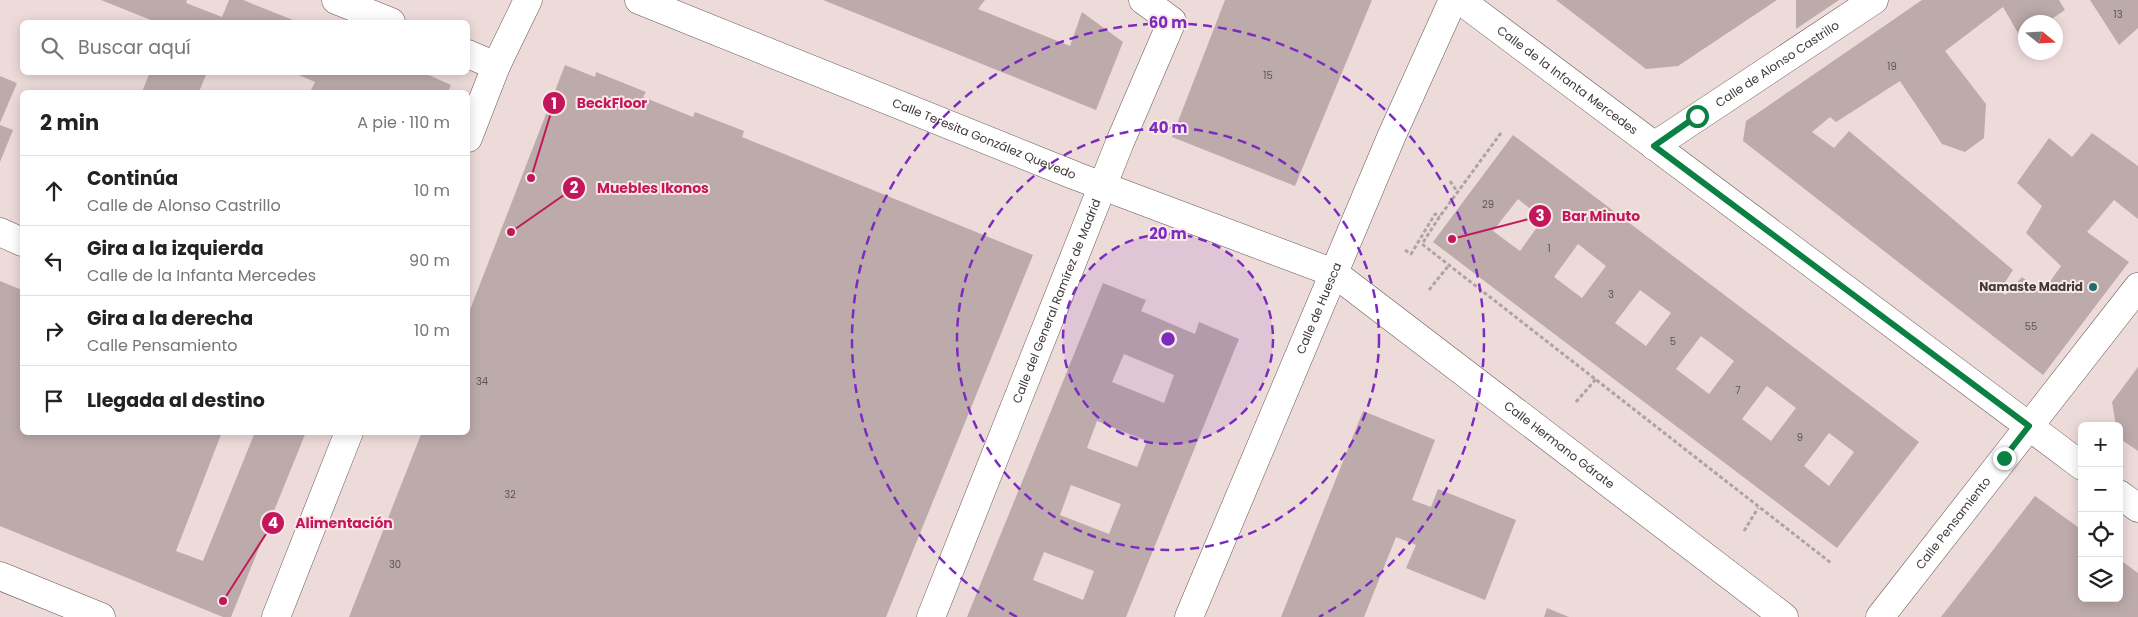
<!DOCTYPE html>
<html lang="es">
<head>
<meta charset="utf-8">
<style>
	:root { --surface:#fff; --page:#f6f6f6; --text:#222; --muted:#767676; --line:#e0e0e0 }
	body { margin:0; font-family:Poppins,sans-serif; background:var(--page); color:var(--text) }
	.controls { position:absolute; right:15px; bottom:15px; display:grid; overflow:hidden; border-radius:8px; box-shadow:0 2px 12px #0003 }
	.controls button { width:45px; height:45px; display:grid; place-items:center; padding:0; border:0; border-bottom:1px solid var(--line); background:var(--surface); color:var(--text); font:25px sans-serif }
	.compass { position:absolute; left:2018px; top:15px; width:45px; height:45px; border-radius:50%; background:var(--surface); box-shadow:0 2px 12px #0003; rotate:108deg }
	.stop { position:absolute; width:15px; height:15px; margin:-11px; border:4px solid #0b8043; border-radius:50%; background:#fff }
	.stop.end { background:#0b8043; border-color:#fff; box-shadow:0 1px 5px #0008 }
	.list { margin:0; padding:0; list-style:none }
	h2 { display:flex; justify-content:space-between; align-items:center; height:65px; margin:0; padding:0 20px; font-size:21px }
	h2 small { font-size:16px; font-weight:400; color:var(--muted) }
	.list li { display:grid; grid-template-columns:32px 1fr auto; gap:15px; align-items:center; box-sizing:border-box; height:70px; padding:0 20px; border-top:1px solid var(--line) }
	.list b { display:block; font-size:19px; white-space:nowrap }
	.list p { margin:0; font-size:16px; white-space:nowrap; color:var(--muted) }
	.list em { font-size:16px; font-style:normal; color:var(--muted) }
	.icon { flex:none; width:28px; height:28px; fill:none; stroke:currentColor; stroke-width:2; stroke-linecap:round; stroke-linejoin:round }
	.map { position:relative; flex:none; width:2138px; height:617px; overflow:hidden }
	.search { position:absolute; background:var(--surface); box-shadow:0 2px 12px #0003; left:20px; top:20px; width:450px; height:55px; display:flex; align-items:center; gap:12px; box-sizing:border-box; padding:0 18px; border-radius:8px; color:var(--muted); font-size:19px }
	.panel { position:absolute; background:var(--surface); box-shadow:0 2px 12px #0003; left:20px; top:90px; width:450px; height:345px; border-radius:8px }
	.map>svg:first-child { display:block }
	.building { fill:#bcabaa; fill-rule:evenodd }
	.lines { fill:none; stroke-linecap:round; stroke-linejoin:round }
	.minor-casing { stroke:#665756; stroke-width:29 }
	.path { stroke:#b1a3a2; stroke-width:3; stroke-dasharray:4 2.5; stroke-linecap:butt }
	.minor { stroke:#fff; stroke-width:28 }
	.route { stroke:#0b8043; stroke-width:6 }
	.ring { fill:none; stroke:#7b2cbf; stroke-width:2.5; stroke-dasharray:9 6 }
	.poi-dot { fill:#216d6c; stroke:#fae8e7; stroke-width:2 }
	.labels { text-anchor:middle; stroke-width:4; stroke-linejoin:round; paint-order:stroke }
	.number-label { font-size:10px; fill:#5f5655 }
	.street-label { font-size:12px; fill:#403939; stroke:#fae8e7 }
	.poi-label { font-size:12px; font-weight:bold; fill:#403939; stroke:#fae8e7; text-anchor:end }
	.centre { fill:#7b2cbf; stroke:#fae8e7; stroke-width:2.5 }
	.ring-label { font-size:15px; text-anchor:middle; font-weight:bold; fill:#7b2cbf; stroke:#fae8e7; stroke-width:4; stroke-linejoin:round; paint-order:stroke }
	.leader { fill:none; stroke:#c2185b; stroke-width:2 }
	.callout-dot { fill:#c2185b; stroke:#fae8e7; stroke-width:2 }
	.mark-label { font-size:15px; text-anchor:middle; font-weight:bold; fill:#fff }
	.callout-label { font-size:14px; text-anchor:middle; font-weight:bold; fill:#c2185b; stroke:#fae8e7; stroke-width:4; stroke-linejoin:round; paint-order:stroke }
</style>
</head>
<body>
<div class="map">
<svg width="2138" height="617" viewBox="0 0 2138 617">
	<rect width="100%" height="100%" fill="#eddbda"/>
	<path class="building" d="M 101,0 L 187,0 L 186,3 L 222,17 L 229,0 L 243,0 L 298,22 L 156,22 Z
		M 823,0 L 985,0 L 978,9 L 1070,46 L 1082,12 L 1123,42 L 1096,110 Z
		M 1225,0 L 1372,0 L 1295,186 L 1172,137 Z
		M 1556,0 L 1777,0 L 1678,66 L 1646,69 Z
		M 1796,0 L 1839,0 L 1796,29 Z
		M 1922,0 L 2059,0 L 2065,10 L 2047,22 L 2026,22 L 2026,38 L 2022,40 L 2003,7 L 1945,51 L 1986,104 L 1984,138 L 1965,152 L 1942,144 L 1900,81 L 1836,122 L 1830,117 L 1812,132 L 1834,148 L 1849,131 L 2013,270 L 2000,290 L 2005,295 L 2022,277 L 2042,293 L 2061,266 L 2026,233 L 2042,206 L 2017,183 L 2049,138 L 2072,157 L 2092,133 L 2138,166 L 2138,219 L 2114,200 L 2087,232 L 2129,262 L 2043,375 L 1743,141 L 1746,121 Z
		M 2090,0 L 2138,0 L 2138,28 L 2119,45 Z
		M 565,65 L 595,77 L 596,72 L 646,92 L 643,97 L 693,117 L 695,112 L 744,131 L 742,137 L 1033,255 L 886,617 L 349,617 L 422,432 L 468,432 L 468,315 Z
		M 150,72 L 207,72 L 199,92 L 142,92 Z
		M 292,72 L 422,72 L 451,85 L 448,92 L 310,92 L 315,82 Z
		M 0,76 L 17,83 L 0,123 Z
		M 0,125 L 13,130 L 0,162 Z
		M 1513,135 L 1919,442 L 1837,548 L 1433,242 ZM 1518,199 L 1543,219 L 1520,251 L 1493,231 ZM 1578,244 L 1606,266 L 1582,298 L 1554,277 ZM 1640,290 L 1671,313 L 1646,346 L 1615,323 ZM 1701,336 L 1734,361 L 1709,394 L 1676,369 ZM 1767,386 L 1796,408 L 1771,441 L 1742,419 ZM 1829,433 L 1854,452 L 1829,486 L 1804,466 Z
		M 0,281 L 22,290 L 22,432 L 222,432 L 176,551 L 203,561 L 255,432 L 306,432 L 231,617 L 223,617 L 0,526 Z
		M 1103,283 L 1146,300 L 1141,311 L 1195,334 L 1199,322 L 1239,339 L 1126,617 L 967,617 ZM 1124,354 L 1174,375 L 1164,403 L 1112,382 ZM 1097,421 L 1147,441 L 1137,467 L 1087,448 ZM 1071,485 L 1121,504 L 1109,534 L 1060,515 ZM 1044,552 L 1094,571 L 1083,600 L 1033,580 Z
		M 2138,367 L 2138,451 L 2119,438 L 2119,426 L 2116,426 L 2112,402 Z
		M 1363,411 L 1435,440 L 1412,500 L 1431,507 L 1438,489 L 1516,520 L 1485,600 L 1406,568 L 1416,545 L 1396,537 L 1364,617 L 1281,617 Z
		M 2035,496 L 2082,530 L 2082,598 L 2119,598 L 2119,559 L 2138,573 L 2138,617 L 1941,617 Z
		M 1547,608 L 1569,617 L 1544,617 Z"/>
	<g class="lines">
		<g class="minor-casing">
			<g id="minor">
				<path d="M 336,0 L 391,22"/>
				<path id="s1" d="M 639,0 L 1076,176 L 1334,273 L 1784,617"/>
				<path id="s2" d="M 1460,0 L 2082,466"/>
				<path d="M 468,54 L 496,66"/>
				<path d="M 468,138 L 496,66 L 528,0"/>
				<path id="s3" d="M 1654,146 L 1874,0"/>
				<path d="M 0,232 L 22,242"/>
				<path d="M 2119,494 L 2138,508"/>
				<path d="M 0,576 L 101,617"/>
				<path d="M 276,617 L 349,432"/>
				<path id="s4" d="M 931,617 L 1120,142 L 1172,21 L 1143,0"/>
				<path id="s5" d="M 1189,617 L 1392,135 L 1453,0"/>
				<path id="s6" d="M 1880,617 L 2138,287"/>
			</g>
		</g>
		<path class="path" d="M 1501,133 L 1440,216 L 1422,244 L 1831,563
			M 1450,181 L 1458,193
			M 1405,250 L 1411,254 L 1435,214 L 1440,216
			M 1429,290 L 1449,265
			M 1576,402 L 1596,379
			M 1744,531 L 1758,508"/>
		<use href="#minor" class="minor"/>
	</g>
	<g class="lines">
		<path class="route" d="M 1697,116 L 1654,146 L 2029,426 L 2004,458"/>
	</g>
	<circle cx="1168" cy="339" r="105" fill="#7b2cbf" fill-opacity=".12"/>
	<g class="ring">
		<circle cx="1168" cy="339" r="105"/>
		<circle cx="1168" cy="339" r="211"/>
		<path d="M1017 617A316 316 0 1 1 1319 617"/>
	</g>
	<circle class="poi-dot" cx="2093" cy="287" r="5"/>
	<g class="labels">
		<g class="number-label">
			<text x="2118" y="18">13</text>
			<text x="1892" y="70">19</text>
			<text x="1268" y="79">15</text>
			<text x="1488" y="208">29</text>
			<text x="1549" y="252">1</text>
			<text x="1611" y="298">3</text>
			<text x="2031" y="330">55</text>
			<text x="1673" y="345">5</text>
			<text x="482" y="385">34</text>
			<text x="1738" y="394">7</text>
			<text x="1800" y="441">9</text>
			<text x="510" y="498">32</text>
			<text x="395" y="568">30</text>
		</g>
		<g class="street-label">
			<text dy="4" stroke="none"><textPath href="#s3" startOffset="148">Calle de Alonso Castrillo</textPath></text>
			<text dy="4" stroke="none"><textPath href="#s2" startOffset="134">Calle de la Infanta Mercedes</textPath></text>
			<text dy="4" stroke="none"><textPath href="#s1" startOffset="372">Calle Teresita González Quevedo</textPath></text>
			<text dy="4" stroke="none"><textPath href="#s4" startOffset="340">Calle del General Ramírez de Madrid</textPath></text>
			<text dy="4" stroke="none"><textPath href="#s5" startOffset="335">Calle de Huesca</textPath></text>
			<text dy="4" stroke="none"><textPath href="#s1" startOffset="1030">Calle Hermano Gárate</textPath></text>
			<text dy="4" stroke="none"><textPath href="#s6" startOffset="119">Calle Pensamiento</textPath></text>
		</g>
		<g class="poi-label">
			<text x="2083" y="291">Namaste Madrid</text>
		</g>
	</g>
	<circle cx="1168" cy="339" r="8" class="centre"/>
	<g class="ring-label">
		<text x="1168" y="28">60 m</text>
		<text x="1168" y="133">40 m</text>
		<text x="1168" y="239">20 m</text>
	</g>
	<path class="leader" d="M531 178L554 103M511 232L574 188M1452 239L1540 216M223 601L273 523"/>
	<g class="callout-dot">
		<circle cx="531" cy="178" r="5"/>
		<circle cx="511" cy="232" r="5"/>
		<circle cx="1452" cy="239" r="5"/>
		<circle cx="223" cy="601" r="5"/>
		<circle cx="554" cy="103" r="12"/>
		<circle cx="574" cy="188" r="12"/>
		<circle cx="1540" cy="216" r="12"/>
		<circle cx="273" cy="523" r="12"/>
	</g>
	<g class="mark-label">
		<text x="554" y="109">1</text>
		<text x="574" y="193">2</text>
		<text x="1540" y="221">3</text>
		<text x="273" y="528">4</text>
	</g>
	<g class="callout-label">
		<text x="612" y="108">BeckFloor</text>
		<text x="653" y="193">Muebles Ikonos</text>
		<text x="1601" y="221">Bar Minuto</text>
		<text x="344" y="528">Alimentación</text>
	</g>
</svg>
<div class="controls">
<button>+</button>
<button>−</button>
<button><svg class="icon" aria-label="locate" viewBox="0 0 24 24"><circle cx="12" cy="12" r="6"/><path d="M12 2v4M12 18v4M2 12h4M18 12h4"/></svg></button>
<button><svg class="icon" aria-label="layers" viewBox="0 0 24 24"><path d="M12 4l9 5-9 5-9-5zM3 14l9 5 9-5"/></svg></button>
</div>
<svg class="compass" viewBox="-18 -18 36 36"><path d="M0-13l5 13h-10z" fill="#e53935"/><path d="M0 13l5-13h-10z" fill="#767676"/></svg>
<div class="stop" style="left:1697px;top:116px"></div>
<div class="stop end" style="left:2004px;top:458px"></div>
<div class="search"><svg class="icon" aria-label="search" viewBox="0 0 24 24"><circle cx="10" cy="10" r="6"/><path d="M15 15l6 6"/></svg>Buscar aquí</div>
<section class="panel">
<h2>2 min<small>A pie · 110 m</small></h2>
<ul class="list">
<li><svg class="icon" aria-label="ahead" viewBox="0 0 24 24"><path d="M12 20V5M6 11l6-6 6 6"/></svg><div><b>Continúa</b><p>Calle de Alonso Castrillo</p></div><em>10 m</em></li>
<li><svg class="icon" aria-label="left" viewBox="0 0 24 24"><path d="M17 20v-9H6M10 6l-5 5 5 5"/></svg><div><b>Gira a la izquierda</b><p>Calle de la Infanta Mercedes</p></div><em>90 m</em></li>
<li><svg class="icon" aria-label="right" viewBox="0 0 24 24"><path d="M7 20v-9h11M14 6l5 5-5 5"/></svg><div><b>Gira a la derecha</b><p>Calle Pensamiento</p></div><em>10 m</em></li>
<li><svg class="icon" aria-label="arrive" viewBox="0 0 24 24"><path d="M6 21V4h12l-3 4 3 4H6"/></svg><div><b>Llegada al destino</b></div></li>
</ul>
</section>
</div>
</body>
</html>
